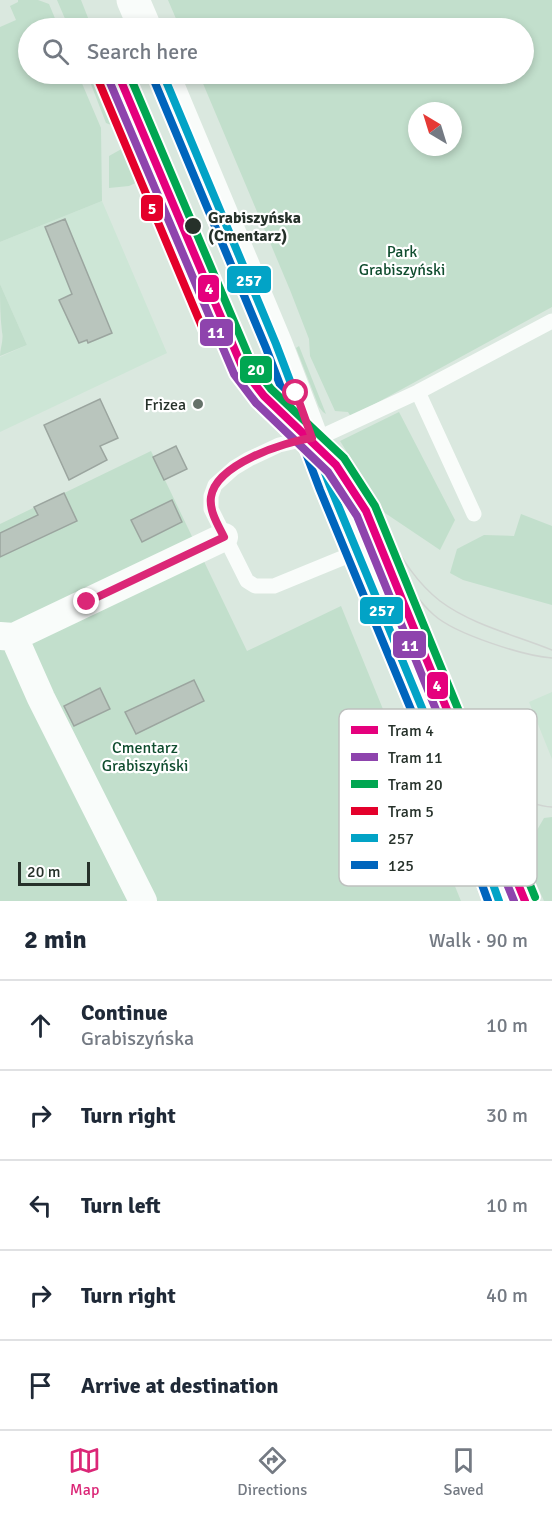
<!DOCTYPE html>
<html lang="en">
<head>
<meta charset="utf-8">
<style>
	:root { --surface:#fff; --page:#f6f6f7; --text:#1f2937; --muted:#747a83; --line:#e0e1e3; --accent:#db2777 }
	body { margin:0; font-family:Signika,sans-serif; background:var(--page); color:var(--text) }
	.compass { position:absolute; left:408px; top:102px; width:54px; height:54px; border-radius:50%; background:var(--surface); box-shadow:0 3px 9px #0003; rotate:322deg }
	.scale { position:absolute; left:18px; bottom:15px; width:72px; box-sizing:border-box; padding-left:6px; border:3px solid #26312a; border-top:0; font-size:16px; line-height:21px; white-space:nowrap; color:#26312a; -webkit-text-stroke:4px #fff; paint-order:stroke }
	.stop { position:absolute; width:18px; height:18px; margin:-14px; border:4px solid #db2777; border-radius:50%; background:#fff }
	.stop.end { background:#db2777; border-color:#fff; box-shadow:0 2px 6px #0008 }
	.list { margin:0; padding:0; list-style:none }
	h2 { display:flex; justify-content:space-between; align-items:center; height:78px; margin:0; padding:0 24px; font-size:26px }
	h2 small { font-size:20px; font-weight:400; color:var(--muted) }
	.list li { display:grid; grid-template-columns:39px 1fr auto; gap:18px; align-items:center; box-sizing:border-box; height:90px; padding:0 24px; border-top:2px solid var(--line) }
	.list b { display:block; font-size:22px; white-space:nowrap }
	.list p { margin:0; font-size:20px; white-space:nowrap; color:var(--muted) }
	.list em { font-size:20px; font-style:normal; color:var(--muted) }
	.icon { flex:none; width:33px; height:33px; fill:none; stroke:currentColor; stroke-width:2; stroke-linecap:round; stroke-linejoin:round }
	.map { position:relative; flex:none; width:552px; height:901px; overflow:hidden }
	.search { position:absolute; background:var(--surface); box-shadow:0 3px 9px #0003; left:18px; right:18px; top:18px; height:66px; display:flex; align-items:center; gap:15px; box-sizing:border-box; padding:0 21px; border-radius:33px; color:var(--muted); font-size:22px }
	.sheet { height:528px; background:var(--surface) }
	nav { display:flex; justify-content:space-around; align-items:center; box-sizing:border-box; height:84px; border-top:2px solid var(--line); background:var(--surface); font-size:16px; color:var(--muted) }
	nav a { display:grid; justify-items:center; gap:3px }
	nav .on { color:var(--accent) }
	.map>svg:first-child { display:block }
	.built { fill:#cde6d6 }
	.green { fill:#c2dfcc; fill-rule:evenodd }
	.building { fill:#b9c5bd; stroke:#9ba59f; stroke-width:1.5 }
	.lines { fill:none; stroke-linecap:round; stroke-linejoin:round }
	.lane { stroke:#f9fcfa; stroke-width:15 }
	.street { stroke:#f9fcfa; stroke-width:28 }
	.secondary { stroke:#f9fcfa; stroke-width:33 }
	.tram { stroke:#d0d4d1; stroke-width:1.5 }
	.bus-1-casing { stroke:#fff; stroke-width:12 }
	.bus-2-casing { stroke:#fff; stroke-width:12 }
	.bus-1 { stroke:#02a3c6; stroke-width:8 }
	.bus-2 { stroke:#0065bd; stroke-width:8 }
	.tram-1-casing { stroke:#fff; stroke-width:12 }
	.tram-2-casing { stroke:#fff; stroke-width:12 }
	.tram-3-casing { stroke:#fff; stroke-width:12 }
	.tram-4-casing { stroke:#fff; stroke-width:12 }
	.tram-1 { stroke:#e5007d; stroke-width:8 }
	.tram-2 { stroke:#8e44ad; stroke-width:8 }
	.tram-3 { stroke:#00a651; stroke-width:8 }
	.tram-4 { stroke:#e4002b; stroke-width:8 }
	.route { stroke:#db2777; stroke-width:8 }
	.stop-dot { fill:#26312a; stroke:#fff; stroke-width:2 }
	.poi-dot { fill:#657169; stroke:#fff; stroke-width:2 }
	.labels { text-anchor:middle; stroke-width:4.5; stroke-linejoin:round; paint-order:stroke }
	.stop-label { font-size:16px; font-weight:bold; fill:#26312a; stroke:#fff; text-anchor:start }
	.park-label { font-size:16px; fill:#104d2f; stroke:#fff }
	.poi-label { font-size:16px; fill:#26312a; stroke:#fff; text-anchor:end }
	.key { fill:#fff; stroke:#bec1bf; stroke-width:1.5 }
	.key-label { font-size:16px; fill:#26312a }
	.line-badge { stroke:#fff; stroke-width:2 }
	.badge-label { font-size:16px; text-anchor:middle; font-weight:bold; fill:#fff }
</style>
</head>
<body>
<div class="map">
<svg width="552" height="901" viewBox="0 0 552 901">
	<rect width="100%" height="100%" fill="#dae8df"/>
	<path class="built" d="M 102,201 L 167,353 L 0,432 L 0,357 L 27,345 L 0,284 L 0,242 Z
		M 552,692 L 552,759 L 529,702 Z"/>
	<path class="green" d="M 18,0 L 38,0 L 49,4 L 59,28 L 28,28 L 28,74 L 78,74 L 101,128 L 102,201 L 0,242 L 0,27 L 16,20 L 10,6 L 18,2 Z
		M 57,0 L 81,0 L 92,28 L 69,28 Z
		M 168,0 L 552,0 L 552,307 L 351,417 L 348,412 L 335,411 L 310,356 L 309,339 L 290,290 L 199,74 L 524,74 L 524,28 L 180,28 ZM 417,111 L 453,111 L 453,147 L 417,147 Z
		M 87,74 L 94,74 L 116,127 L 106,123 Z
		M 125,147 L 140,181 L 129,186 L 109,188 L 109,156 Z
		M 0,284 L 27,345 L 0,356 C 0,349 4,339 2,332 C 0,316 0,300 0,284 Z
		M 299,346 L 326,414 L 323,412 L 319,407 L 296,348 Z
		M 399,412 L 455,520 L 440,550 L 385,513 L 340,441 Z
		M 151,451 L 247,651 L 341,606 L 461,901 L 0,901 L 0,524 Z
		M 521,514 L 552,526 L 552,605 L 463,580 L 450,573 L 457,549 L 484,535 L 514,536 Z
		M 552,817 L 552,901 L 544,901 L 523,854 L 544,818 Z"/>
	<path class="building" d="M 65,219 L 112,333 L 88,343 L 87,340 L 79,343 L 59,300 L 72,294 L 45,227 Z
		M 100,399 L 118,438 L 100,446 L 107,460 L 69,480 L 44,425 Z
		M 176,446 L 187,469 L 164,480 L 153,457 Z
		M 64,493 L 77,521 L 0,557 L 0,533 L 38,515 L 34,507 Z
		M 172,500 L 182,522 L 142,542 L 131,520 Z
		M 194,680 L 204,701 L 136,734 L 125,712 Z
		M 100,688 L 110,709 L 74,726 L 64,706 Z"/>
	<g class="lines">
		<path class="lane" d="M 418,392 L 474,514
			M 357,552 L 274,586 L 255,586 L 247,581 L 211,509 L 211,496 L 215,485 L 234,468 L 249,459 L 279,445 L 327,434 L 418,392 L 552,321"/>
		<path class="street" d="M 0,636 L 14,637 L 224,537
			M 14,637 L 41,698 L 143,901"/>
		<path class="secondary" d="M 133,0 L 145,28
			M 163,74 L 276,344 L 330,486 L 480,848 L 499,901"/>
		<path class="tram" d="M 388,535 C 403,560 417,583 440,601 C 472,625 515,635 552,650
			M 401,570 C 410,587 419,602 434,615 C 455,634 524,656 552,658
			M 458,734 C 463,744 467,754 474,763 C 489,783 527,806 552,807"/>
		<g class="bus-1-casing">
			<path id="bus-1" d="M 163,74 L 276,344 L 330,486 L 480,848 L 499,901"/>
		</g>
		<g class="bus-2-casing">
			<path id="bus-2" d="M 153,78 L 266,348 L 320,490 L 470,852 L 488,901"/>
		</g>
		<use href="#bus-1" class="bus-1"/>
		<use href="#bus-2" class="bus-2"/>
		<g class="tram-1-casing">
			<path id="tram-1" d="M 118,74 L 243,369 L 264,396 L 336,465 L 366,511 L 525,901"/>
		</g>
		<g class="tram-2-casing">
			<path id="tram-2" d="M 108,78 L 234,374 L 256,403 L 328,472 L 357,516 L 514,901"/>
		</g>
		<g class="tram-3-casing">
			<path id="tram-3" d="M 129,74 L 252,364 L 271,389 L 344,458 L 375,506 L 535,897"/>
		</g>
		<g class="tram-4-casing">
			<path id="tram-4" d="M 99,82 L 205,334"/>
		</g>
		<use href="#tram-1" class="tram-1"/>
		<use href="#tram-2" class="tram-2"/>
		<use href="#tram-3" class="tram-3"/>
		<use href="#tram-4" class="tram-4"/>
	</g>
	<g class="lines">
		<path class="route" d="M 87,602 L 224,537 C 218,525 209,511 211,497 C 216,464 284,442 312,438 L 296,393"/>
	</g>
	<circle class="stop-dot" cx="193" cy="226" r="9"/>
	<circle class="poi-dot" cx="198" cy="404" r="6"/>
	<g class="labels">
		<g class="stop-label">
			<text x="208" y="223">Grabiszyńska<tspan x="208" dy="18">(Cmentarz)</tspan></text>
		</g>
		<g class="park-label">
			<text x="402" y="257">Park<tspan x="402" dy="18">Grabiszyński</tspan></text>
			<text x="145" y="753">Cmentarz<tspan x="145" dy="18">Grabiszyński</tspan></text>
		</g>
		<g class="poi-label">
			<text x="186" y="410">Frizea</text>
		</g>
	</g>
	<rect x="339" y="709" width="198" height="177" rx="9" class="key"/>
	<rect x="351" y="726" width="27" height="8" fill="#e5007d"/>
	<rect x="351" y="753" width="27" height="8" fill="#8e44ad"/>
	<rect x="351" y="780" width="27" height="8" fill="#00a651"/>
	<rect x="351" y="807" width="27" height="8" fill="#e4002b"/>
	<rect x="351" y="834" width="27" height="8" fill="#02a3c6"/>
	<rect x="351" y="861" width="27" height="8" fill="#0065bd"/>
	<g class="key-label">
		<text x="388" y="736">Tram 4</text>
		<text x="388" y="763">Tram 11</text>
		<text x="388" y="790">Tram 20</text>
		<text x="388" y="817">Tram 5</text>
		<text x="388" y="844">257</text>
		<text x="388" y="871">125</text>
	</g>
	<g class="line-badge">
		<rect x="140" y="194" width="24" height="28" rx="6" fill="#e4002b"/>
		<rect x="226" y="265" width="46" height="29" rx="6" fill="#02a3c6"/>
		<rect x="197" y="274" width="23" height="29" rx="6" fill="#e5007d"/>
		<rect x="199" y="318" width="35" height="29" rx="6" fill="#8e44ad"/>
		<rect x="239" y="355" width="34" height="29" rx="6" fill="#00a651"/>
		<rect x="359" y="596" width="45" height="29" rx="6" fill="#02a3c6"/>
		<rect x="392" y="630" width="35" height="29" rx="6" fill="#8e44ad"/>
		<rect x="426" y="671" width="23" height="29" rx="6" fill="#e5007d"/>
	</g>
	<g class="badge-label">
		<text x="152" y="214">5</text>
		<text x="249" y="286">257</text>
		<text x="209" y="294">4</text>
		<text x="216" y="338">11</text>
		<text x="256" y="375">20</text>
		<text x="382" y="616">257</text>
		<text x="410" y="651">11</text>
		<text x="437" y="691">4</text>
	</g>
</svg>
<svg class="compass" viewBox="-18 -18 36 36"><path d="M0-13l5 13h-10z" fill="#e53935"/><path d="M0 13l5-13h-10z" fill="#747a83"/></svg>
<div class="scale">20 m</div>
<div class="stop" style="left:296px;top:393px"></div>
<div class="stop end" style="left:87px;top:602px"></div>
<div class="search"><svg class="icon" aria-label="search" viewBox="0 0 24 24"><circle cx="10" cy="10" r="6"/><path d="M15 15l6 6"/></svg>Search here</div>
</div>
<section class="sheet">
<h2>2 min<small>Walk · 90 m</small></h2>
<ul class="list">
<li><svg class="icon" aria-label="ahead" viewBox="0 0 24 24"><path d="M12 20V5M6 11l6-6 6 6"/></svg><div><b>Continue</b><p>Grabiszyńska</p></div><em>10 m</em></li>
<li><svg class="icon" aria-label="right" viewBox="0 0 24 24"><path d="M7 20v-9h11M14 6l5 5-5 5"/></svg><div><b>Turn right</b></div><em>30 m</em></li>
<li><svg class="icon" aria-label="left" viewBox="0 0 24 24"><path d="M17 20v-9H6M10 6l-5 5 5 5"/></svg><div><b>Turn left</b></div><em>10 m</em></li>
<li><svg class="icon" aria-label="right" viewBox="0 0 24 24"><path d="M7 20v-9h11M14 6l5 5-5 5"/></svg><div><b>Turn right</b></div><em>40 m</em></li>
<li><svg class="icon" aria-label="arrive" viewBox="0 0 24 24"><path d="M6 21V4h12l-3 4 3 4H6"/></svg><div><b>Arrive at destination</b></div></li>
</ul>
</section>
<nav>
<a class="on"><svg class="icon" aria-label="map" viewBox="0 0 24 24"><path d="M3 6l6-2 6 2 6-2v14l-6 2-6-2-6 2zM9 4v14M15 6v14"/></svg>Map</a>
<a><svg class="icon" aria-label="directions" viewBox="0 0 24 24"><path d="M12 3l9 9-9 9-9-9zM9 14v-3h6M13 9l2 2-2 2"/></svg>Directions</a>
<a><svg class="icon" aria-label="saved" viewBox="0 0 24 24"><path d="M7 4h10v16l-5-4-5 4z"/></svg>Saved</a>
</nav>
</body>
</html>
